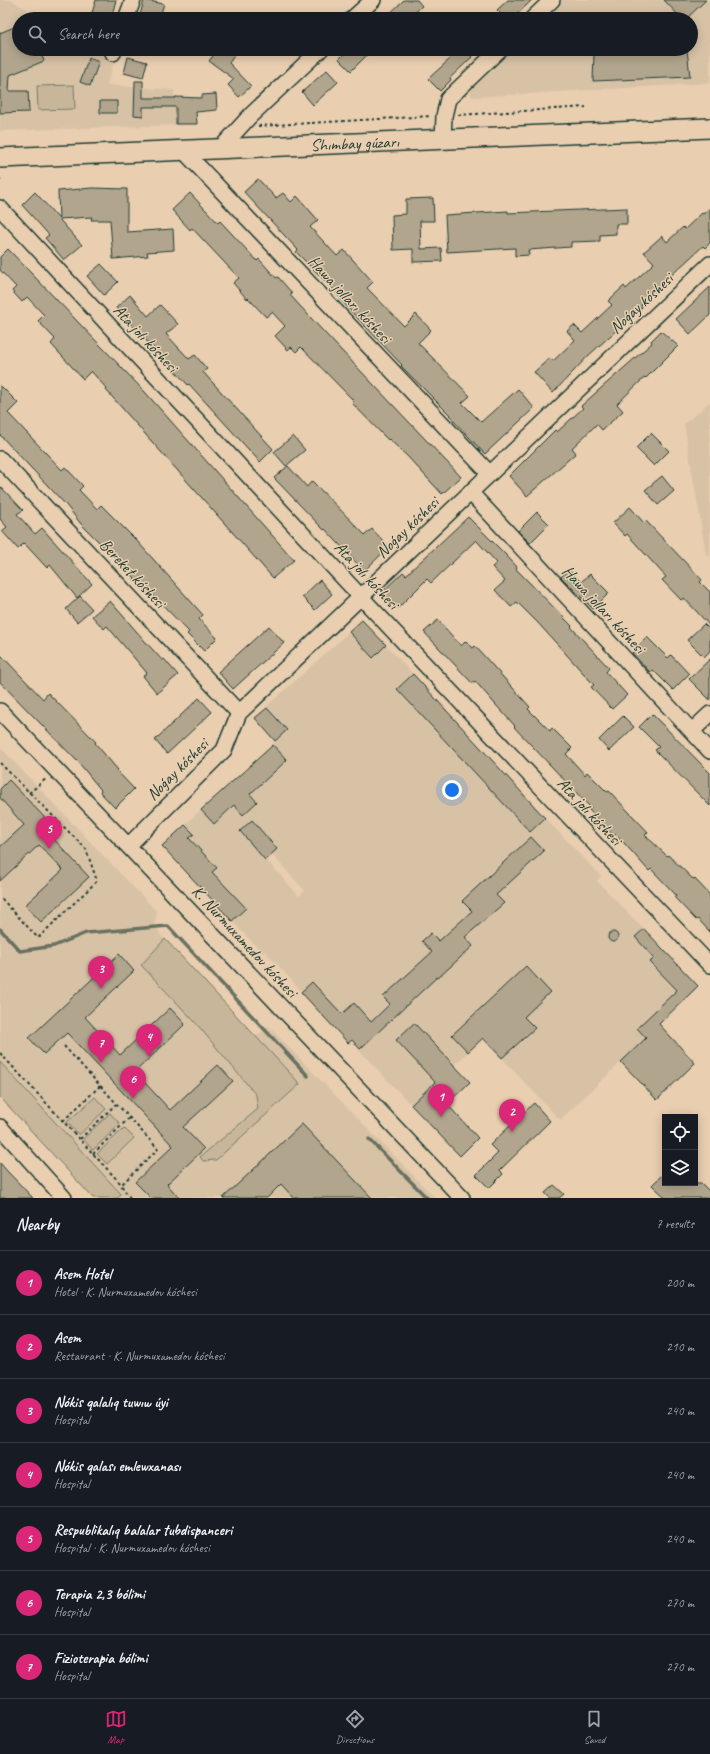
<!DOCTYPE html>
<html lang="en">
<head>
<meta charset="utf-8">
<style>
	:root { --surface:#171b24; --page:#20242c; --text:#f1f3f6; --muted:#9ea1a6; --line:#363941; --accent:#db2777 }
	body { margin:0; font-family:Caveat,sans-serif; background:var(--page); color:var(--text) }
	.controls { position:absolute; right:12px; bottom:12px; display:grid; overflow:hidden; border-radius:0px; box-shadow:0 2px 10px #0003 }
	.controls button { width:36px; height:36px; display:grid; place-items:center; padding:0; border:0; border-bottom:1px solid var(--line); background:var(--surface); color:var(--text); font:20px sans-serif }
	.you { position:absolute; left:452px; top:790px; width:14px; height:14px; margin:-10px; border:3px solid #fff; border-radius:50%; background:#1a73e8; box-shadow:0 0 0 6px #1a73e833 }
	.badge { display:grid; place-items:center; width:26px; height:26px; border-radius:50%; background:var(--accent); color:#fff; font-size:13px; font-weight:700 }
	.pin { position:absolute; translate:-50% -33px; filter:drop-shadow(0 1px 2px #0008) }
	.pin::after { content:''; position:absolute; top:21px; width:14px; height:12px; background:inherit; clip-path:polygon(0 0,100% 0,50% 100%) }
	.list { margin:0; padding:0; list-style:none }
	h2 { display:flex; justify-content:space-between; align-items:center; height:52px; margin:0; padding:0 16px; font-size:17px }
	h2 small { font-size:13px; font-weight:400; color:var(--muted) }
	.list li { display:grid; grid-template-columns:26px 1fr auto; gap:12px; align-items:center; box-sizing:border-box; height:64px; padding:0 16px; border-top:1px solid var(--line) }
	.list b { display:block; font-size:15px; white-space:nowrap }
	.list p { margin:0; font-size:13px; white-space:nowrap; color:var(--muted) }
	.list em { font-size:13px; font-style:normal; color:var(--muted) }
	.icon { flex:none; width:22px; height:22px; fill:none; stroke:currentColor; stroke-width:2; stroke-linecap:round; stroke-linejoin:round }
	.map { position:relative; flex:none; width:710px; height:1198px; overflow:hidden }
	.search { position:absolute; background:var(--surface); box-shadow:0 2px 10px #0003; left:12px; right:12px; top:12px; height:44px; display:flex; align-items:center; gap:10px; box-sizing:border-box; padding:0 14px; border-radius:22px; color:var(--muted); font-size:15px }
	.sheet { height:500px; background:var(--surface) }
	nav { display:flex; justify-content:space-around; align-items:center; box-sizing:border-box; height:56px; border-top:1px solid var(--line); background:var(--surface); font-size:11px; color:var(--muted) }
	nav a { display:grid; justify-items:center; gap:2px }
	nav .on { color:var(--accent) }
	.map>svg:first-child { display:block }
	.built { fill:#d8c2a6; fill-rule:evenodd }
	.grass { fill:#c8b69b; stroke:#747a68 }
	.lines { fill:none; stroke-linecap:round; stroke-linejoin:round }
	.stream { stroke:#687161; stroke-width:3.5 }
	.building { fill:#b2a58d; stroke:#1f3d34 }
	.minor-casing { stroke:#1f3d34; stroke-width:18 }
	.major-casing { stroke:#1f3d34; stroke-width:22 }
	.path { stroke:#1f3d34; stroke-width:2; stroke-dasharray:3 3; stroke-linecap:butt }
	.minor { stroke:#e9ceb0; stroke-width:15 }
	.major { stroke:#e9ceb0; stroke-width:19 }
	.labels { text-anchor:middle; stroke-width:3; stroke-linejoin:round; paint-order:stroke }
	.street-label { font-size:17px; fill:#1f3d34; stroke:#e9ceb0 }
</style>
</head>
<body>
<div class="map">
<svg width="710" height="1198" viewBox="0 0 710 1198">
	<rect width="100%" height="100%" fill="#e9ceb0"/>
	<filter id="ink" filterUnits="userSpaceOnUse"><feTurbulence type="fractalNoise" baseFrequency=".025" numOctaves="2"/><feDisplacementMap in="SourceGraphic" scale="8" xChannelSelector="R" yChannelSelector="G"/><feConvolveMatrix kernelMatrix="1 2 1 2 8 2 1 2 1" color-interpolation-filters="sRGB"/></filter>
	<g filter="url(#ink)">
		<path class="built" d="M 0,0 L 11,0 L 43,19 L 19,19 L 19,49 L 94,49 L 114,61 L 107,85 L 174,90 L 176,125 L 0,131 Z
			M 562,0 L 710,0 L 710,83 L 472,97 L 469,87 L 510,49 L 691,49 L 691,19 L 541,19 Z
			M 710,402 L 710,557 L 706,554 L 684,424 Z
			M 349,632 L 373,658 L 386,645 L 413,674 L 397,689 L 530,832 L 545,818 L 601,876 L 597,881 L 663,949 L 650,962 L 685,999 L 659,1024 L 660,1025 L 560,1120 L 483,1038 L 542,983 L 526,966 L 452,1035 L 468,1052 L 411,1105 L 359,1050 L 389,1005 L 348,1043 L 265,951 L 263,953 L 232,921 L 246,908 L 212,872 L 216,868 L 189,838 L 194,834 L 185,825 L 201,810 L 214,823 L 234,805 L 243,815 L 257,802 L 250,794 L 287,760 L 272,744 L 287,730 L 266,707 ZM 246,826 L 305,891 L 299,896 L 240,831 ZM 466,939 L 473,946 L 437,978 L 431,971 Z
			M 0,747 L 157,912 L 154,924 L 161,935 L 256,1037 L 268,1026 L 435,1198 L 93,1198 L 0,1097 Z"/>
		<path class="grass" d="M 74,85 L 75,109 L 38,110 L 37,86 Z
			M 165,939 L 300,1084 L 216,1160 L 203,1161 L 200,1157 L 258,1109 L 256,1095 L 195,1022 L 141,965 Z
			M 0,1062 L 121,1194 L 118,1198 L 93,1198 L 0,1097 Z
			M 95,1097 L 106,1109 L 79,1135 L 67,1122 Z
			M 110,1113 L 120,1124 L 93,1150 L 83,1139 Z
			M 124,1128 L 134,1138 L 107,1164 L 97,1154 Z"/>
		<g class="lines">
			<path class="stream" d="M 0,929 L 20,951 L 54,946 L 86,933 L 168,926 L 308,1076
				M 369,1139 L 427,1198"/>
		</g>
		<path class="building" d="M 96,0 L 116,0 L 111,19 L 90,19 Z
			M 144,0 L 164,4 L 159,19 L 140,15 Z
			M 404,0 L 417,0 L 422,6 L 408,19 L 384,19 Z
			M 508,0 L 532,0 L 512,19 L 506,19 L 497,10 Z
			M 664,0 L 706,0 L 686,19 L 682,19 Z
			M 19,25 L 19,49 L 39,49 L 44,61 L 10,75 L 9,91 L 28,91 L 29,112 L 0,113 L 0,33 Z
			M 218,49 L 239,49 L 229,63 L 251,86 L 239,97 L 228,85 L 234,79 L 209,61 Z
			M 349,49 L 373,49 L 351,71 L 339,59 Z
			M 456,49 L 465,49 L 472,57 L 450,78 L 451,80 L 440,91 L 428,79 L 451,58 L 449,56 Z
			M 687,49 L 690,77 L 593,81 L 594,54 Z
			M 128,57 L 147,62 L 143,78 L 124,73 Z
			M 89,58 L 99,62 L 90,86 L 80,82 Z
			M 327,70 L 338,82 L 313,105 L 302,92 Z
			M 135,81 L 143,81 L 143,98 L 176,98 L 175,97 L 202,98 L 202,95 L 216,94 L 217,110 L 196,112 L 197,124 L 176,124 L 176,107 L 143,107 L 143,116 L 134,115 Z
			M 100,101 L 117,101 L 117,113 L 100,113 Z
			M 258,179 L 276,198 L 283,193 L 291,202 L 297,196 L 318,220 L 310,227 L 337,256 L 344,250 L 373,282 L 367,288 L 404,326 L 416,314 L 431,330 L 418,343 L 470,396 L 462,403 L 481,422 L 518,389 L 534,408 L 485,454 L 452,419 L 453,418 L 401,366 L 402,365 L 347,307 L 334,290 L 296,252 L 298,250 L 244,192 Z
			M 92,188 L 127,189 L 127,232 L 173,229 L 174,250 L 147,252 L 148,256 L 113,259 L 110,220 L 91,220 L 92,217 L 59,219 L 58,191 Z
			M 35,192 L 82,245 L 64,260 L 45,238 L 49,235 L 22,205 Z
			M 190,193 L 218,223 L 220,221 L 257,261 L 259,259 L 276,278 L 278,277 L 292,293 L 290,295 L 321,329 L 461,477 L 442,494 L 408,457 L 389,439 L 388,440 L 352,403 L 354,401 L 301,347 L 296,352 L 291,347 L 288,350 L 275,336 L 285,326 L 272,312 L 266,317 L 248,298 L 247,299 L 233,283 L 239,278 L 192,228 L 190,230 L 172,210 Z
			M 433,198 L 434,221 L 420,221 L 421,249 L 441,248 L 442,261 L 413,262 L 413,249 L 393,250 L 392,215 L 406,214 L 406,199 Z
			M 627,208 L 627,224 L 616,224 L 616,234 L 600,235 L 600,241 L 571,242 L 571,247 L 528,250 L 529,255 L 515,256 L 515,248 L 447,252 L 445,215 L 508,211 L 508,213 Z
			M 710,208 L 710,243 L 705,248 L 703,246 L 665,281 L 641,305 L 642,307 L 588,356 L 553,393 L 534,372 L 550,358 L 553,361 L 575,340 L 567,331 L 574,325 L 582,333 L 612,305 L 608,301 L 624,286 L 626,289 L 654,263 L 644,252 L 662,236 L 667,242 L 683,227 L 685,229 L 702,213 L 703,214 Z
			M 8,249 L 145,392 L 294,560 L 273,578 L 106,390 L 107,389 L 91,371 L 83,379 L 51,344 L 55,339 L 38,321 L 44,315 L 27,297 L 22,302 L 12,291 L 16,287 L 0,270 L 0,257 Z
			M 101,264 L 118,282 L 104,295 L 87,276 Z
			M 710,287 L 710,315 L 690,334 L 676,319 Z
			M 130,295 L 148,316 L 160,305 L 178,324 L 166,334 L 189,359 L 195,355 L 207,369 L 203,372 L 273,449 L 260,462 L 189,384 L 188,385 L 116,308 Z
			M 661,331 L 678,346 L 646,378 L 645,377 L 617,404 L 623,411 L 602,430 L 597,424 L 572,448 L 576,453 L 527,496 L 509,476 L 555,430 L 557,432 L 583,408 L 581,406 L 652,343 L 651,341 Z
			M 0,385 L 18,403 L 8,413 L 62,470 L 65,467 L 83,486 L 79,490 L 97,509 L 101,505 L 137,541 L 203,615 L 199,619 L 217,638 L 204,651 L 187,634 L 189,632 L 151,593 L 149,595 L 134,579 L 135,578 L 81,524 L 66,505 L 0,435 Z
			M 651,433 L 669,451 L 654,466 L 636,448 Z
			M 293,436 L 305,450 L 286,466 L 274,452 Z
			M 288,466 L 307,487 L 312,481 L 365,535 L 372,529 L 389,547 L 364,571 L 325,529 L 324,530 L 274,478 Z
			M 662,476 L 674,491 L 658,505 L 645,490 Z
			M 0,486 L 23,510 L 17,514 L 35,534 L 42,528 L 92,584 L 77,598 L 50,565 L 47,568 L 24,543 L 18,549 L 2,531 L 7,527 L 0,519 Z
			M 630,507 L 644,523 L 646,521 L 702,580 L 700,582 L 710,592 L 710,626 L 684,598 L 681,600 L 662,580 L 666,577 L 627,534 L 625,536 L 613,523 Z
			M 537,512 L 549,524 L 530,543 L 518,531 Z
			M 468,517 L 505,554 L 517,567 L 516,569 L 572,626 L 571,627 L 609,668 L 606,672 L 627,695 L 612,709 L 591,687 L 594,685 L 538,623 L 517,602 L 511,607 L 495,590 L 505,581 L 492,567 L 497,563 L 476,540 L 431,583 L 427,579 L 398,608 L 382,592 L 403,572 L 406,575 Z
			M 568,569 L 581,582 L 590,574 L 609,593 L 593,609 L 561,577 Z
			M 320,580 L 332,594 L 315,610 L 302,597 Z
			M 80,596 L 92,609 L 77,622 L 66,609 Z
			M 110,601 L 144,640 L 162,660 L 164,659 L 178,675 L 157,693 L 143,676 L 147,673 L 107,626 L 104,629 L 92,616 Z
			M 362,620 L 386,645 L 373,658 L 349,632 Z
			M 438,620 L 461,646 L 466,641 L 473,648 L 475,646 L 530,707 L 528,709 L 550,731 L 552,728 L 572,748 L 566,754 L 585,775 L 587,772 L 607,792 L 609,791 L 648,832 L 645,835 L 667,856 L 668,855 L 693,879 L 694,878 L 710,895 L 710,932 L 698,919 L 696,920 L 674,897 L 676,895 L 651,869 L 649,871 L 616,834 L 614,836 L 589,810 L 591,808 L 514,727 L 515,726 L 495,704 L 475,681 L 472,683 L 424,632 Z
			M 704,624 L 710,630 L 710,651 L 704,657 L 687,640 Z
			M 269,626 L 284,643 L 233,689 L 218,672 Z
			M 647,637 L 668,658 L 671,655 L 689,674 L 673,690 L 653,670 L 650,672 L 632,653 Z
			M 0,654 L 43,699 L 48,693 L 96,742 L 95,743 L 118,770 L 117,771 L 134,789 L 115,808 L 100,792 L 101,790 L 79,763 L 0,682 Z
			M 710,659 L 710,700 L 689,679 Z
			M 413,674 L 545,818 L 530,832 L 397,689 Z
			M 199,698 L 212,712 L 167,754 L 155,740 Z
			M 267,708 L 287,730 L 275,741 L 255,718 Z
			M 652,714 L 710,773 L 710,806 L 655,750 L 659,747 L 639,727 Z
			M 623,716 L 634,727 L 609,751 L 599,740 Z
			M 273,745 L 287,760 L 250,794 L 257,802 L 243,815 L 234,805 L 214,824 L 201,810 Z
			M 9,780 L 46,819 L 40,824 L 89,877 L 41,922 L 25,905 L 63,870 L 39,845 L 0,881 L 0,847 L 24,825 L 0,798 L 0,789 Z
			M 252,820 L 277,849 L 265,860 L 240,831 Z
			M 185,825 L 194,834 L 189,838 L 217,868 L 212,872 L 246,908 L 232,921 L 162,846 Z
			M 531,837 L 544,851 L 496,895 L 504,903 L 465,937 L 473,946 L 438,978 L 437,977 L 360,1049 L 352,1040 L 348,1043 L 301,992 L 312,982 L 342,1014 L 354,1003 L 371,1022 L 390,1004 L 383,997 L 432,952 L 422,941 L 431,933 L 439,941 L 472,911 L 462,901 Z
			M 644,929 L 698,986 L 659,1024 L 695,1063 L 657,1100 L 621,1062 L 646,1038 L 637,1028 L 677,990 L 650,962 L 654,958 L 635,937 Z
			M608 937a5 5 0 1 1 10 0a5 5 0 1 1-10 0Z
			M 119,954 L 134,971 L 85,1017 L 120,1055 L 170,1008 L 185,1024 L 135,1072 L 170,1110 L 218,1065 L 233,1081 L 183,1127 L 204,1149 L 167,1184 L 179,1198 L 151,1198 L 135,1182 L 173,1146 L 67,1033 L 44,1054 L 29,1038 Z
			M 526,966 L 550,992 L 524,1017 L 535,1028 L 502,1058 L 483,1038 L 468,1052 L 452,1035 Z
			M 414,1023 L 470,1082 L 447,1104 L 478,1138 L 460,1156 L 411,1105 L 435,1082 L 396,1040 Z
			M 534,1103 L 550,1121 L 500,1170 L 503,1174 L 489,1188 L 476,1175 L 498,1153 L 490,1145 Z
			M 302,1124 L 372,1198 L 294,1198 L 281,1184 L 267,1198 L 223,1198 Z
			M 0,1163 L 7,1171 L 33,1198 L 0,1198 Z
			M 665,1172 L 665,1183 L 701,1183 L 710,1192 L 710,1198 L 666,1198 L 652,1185 Z
			M 554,1185 L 564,1194 L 559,1198 L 550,1198 L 545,1193 Z"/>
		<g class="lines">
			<g class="minor-casing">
				<path id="minor" d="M 126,19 L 133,0
					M 352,19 L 373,0
					M 532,19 L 552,0
					M 113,53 L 115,49
					M 443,140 L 444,116 L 448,99 L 500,49
					M 220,149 L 250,116 L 321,49
					M 183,150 L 489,473
					M 0,208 L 361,597 L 710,965
					M 0,459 L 239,713
					M 470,492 L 710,751
					M 0,711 L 462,1198
					M 692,731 L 710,714
					M 128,846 L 224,750 L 239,713 L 710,264
					M 0,1127 L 64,1198"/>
			</g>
			<g class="major-casing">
				<g id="major">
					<path id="s1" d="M 0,158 L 710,128"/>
				</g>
			</g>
			<path class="path" d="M 458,115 L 586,107
				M 258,126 L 431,116
				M 0,179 L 1,179
				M 0,763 L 86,849 L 97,881 L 38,938 L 0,897
				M 29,793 L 47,778
				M 64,1046 L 158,1149 L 121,1185 L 130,1198
				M 0,1053 L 121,1184
				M 63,1121 L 100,1086
				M 80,1139 L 116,1104
				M 93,1154 L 129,1118"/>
			<use href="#minor" class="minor"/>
			<use href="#major" class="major"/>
		</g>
	</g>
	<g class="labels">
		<g class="street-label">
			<text dy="6" stroke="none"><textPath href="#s1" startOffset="355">Shımbay gúzarı</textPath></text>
			<text transform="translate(350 299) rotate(47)" y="6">Hawa jolları kóshesi</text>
			<text transform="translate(641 303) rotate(-43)" y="6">Noǵay kóshesi</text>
			<text transform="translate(146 338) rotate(47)" y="6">Ata jolı kóshesi</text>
			<text transform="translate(407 527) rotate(-44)" y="6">Noǵay kóshesi</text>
			<text transform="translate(133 573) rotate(47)" y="6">Bereket kóshesi</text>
			<text transform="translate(367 575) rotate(47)" y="6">Ata jolı kóshesi</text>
			<text transform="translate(604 609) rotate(47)" y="6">Hawa jolları kóshesi</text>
			<text transform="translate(177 769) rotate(-45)" y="6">Noǵay kóshesi</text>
			<text transform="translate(590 811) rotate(47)" y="6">Ata jolı kóshesi</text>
			<text transform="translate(245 941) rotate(47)" y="6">K. Nurmuxamedov kóshesi</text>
		</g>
	</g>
</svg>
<div class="controls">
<button><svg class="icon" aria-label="locate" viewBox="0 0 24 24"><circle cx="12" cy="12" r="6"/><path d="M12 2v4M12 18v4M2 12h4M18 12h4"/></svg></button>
<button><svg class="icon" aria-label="layers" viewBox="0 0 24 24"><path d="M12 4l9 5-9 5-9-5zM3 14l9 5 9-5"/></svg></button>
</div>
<div class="you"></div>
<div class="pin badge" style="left:441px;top:1117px">1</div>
<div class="pin badge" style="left:512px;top:1132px">2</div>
<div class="pin badge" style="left:101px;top:989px">3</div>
<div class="pin badge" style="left:149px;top:1057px">4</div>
<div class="pin badge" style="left:49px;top:849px">5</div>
<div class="pin badge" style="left:133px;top:1099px">6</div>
<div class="pin badge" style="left:101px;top:1063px">7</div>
<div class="search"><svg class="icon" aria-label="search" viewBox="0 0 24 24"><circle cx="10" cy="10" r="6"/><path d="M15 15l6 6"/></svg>Search here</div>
</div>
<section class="sheet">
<h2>Nearby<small>7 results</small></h2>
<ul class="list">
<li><span class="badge">1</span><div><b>Asem Hotel</b><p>Hotel · K. Nurmuxamedov kóshesi</p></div><em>200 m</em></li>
<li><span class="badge">2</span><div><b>Asem</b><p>Restaurant · K. Nurmuxamedov kóshesi</p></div><em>210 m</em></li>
<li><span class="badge">3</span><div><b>Nókis qalalıq tuwıw úyi</b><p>Hospital</p></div><em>240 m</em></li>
<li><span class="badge">4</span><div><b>Nókis qalası emlewxanası</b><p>Hospital</p></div><em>240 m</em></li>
<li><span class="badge">5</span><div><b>Respublikalıq balalar tubdispanceri</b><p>Hospital · K. Nurmuxamedov kóshesi</p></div><em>240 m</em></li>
<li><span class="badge">6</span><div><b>Terapia 2,3 bólimi</b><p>Hospital</p></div><em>270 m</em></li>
<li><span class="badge">7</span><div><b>Fizioterapia bólimi</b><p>Hospital</p></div><em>270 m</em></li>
</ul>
</section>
<nav>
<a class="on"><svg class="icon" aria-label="map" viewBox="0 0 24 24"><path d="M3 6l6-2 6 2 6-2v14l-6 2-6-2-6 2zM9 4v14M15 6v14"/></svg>Map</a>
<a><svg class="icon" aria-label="directions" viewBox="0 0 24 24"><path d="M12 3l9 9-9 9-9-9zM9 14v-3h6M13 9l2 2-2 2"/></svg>Directions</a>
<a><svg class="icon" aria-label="saved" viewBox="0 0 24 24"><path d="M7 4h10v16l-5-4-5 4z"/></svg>Saved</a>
</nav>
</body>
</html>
